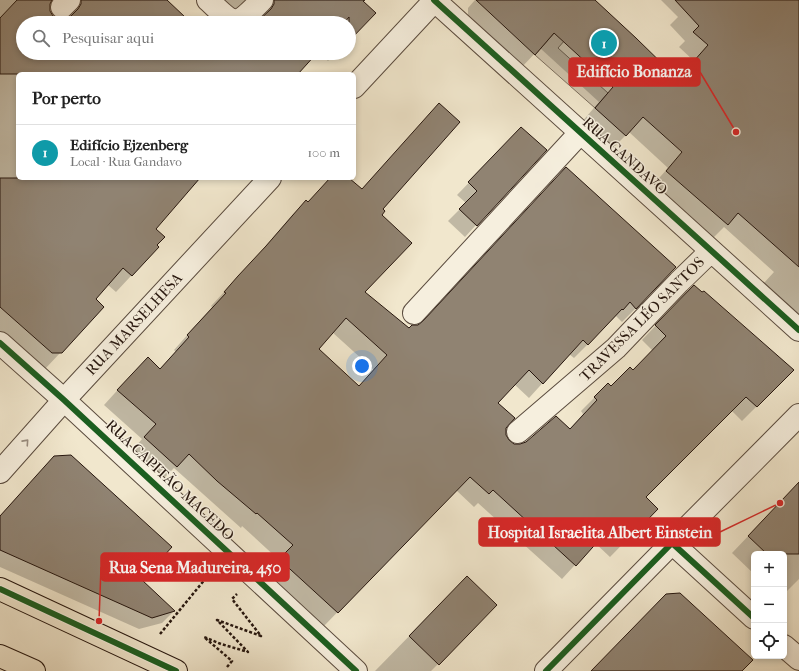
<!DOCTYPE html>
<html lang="pt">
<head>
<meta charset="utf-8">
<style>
	:root { --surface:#fff; --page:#f6f6f6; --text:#222; --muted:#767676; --line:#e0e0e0; --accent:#d93025 }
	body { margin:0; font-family:"IM FELL French Canon",serif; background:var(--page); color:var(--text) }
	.controls { position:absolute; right:12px; bottom:12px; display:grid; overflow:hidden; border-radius:6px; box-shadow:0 2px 6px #0003 }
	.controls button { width:36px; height:36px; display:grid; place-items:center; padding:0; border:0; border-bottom:1px solid var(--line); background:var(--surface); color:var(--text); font:20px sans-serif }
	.you { position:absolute; left:362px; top:366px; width:14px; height:14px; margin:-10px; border:3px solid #fff; border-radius:50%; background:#1a73e8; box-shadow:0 0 0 6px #1a73e833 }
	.badge { display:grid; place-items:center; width:26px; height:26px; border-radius:50%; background:var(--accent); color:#fff; font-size:13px; font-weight:700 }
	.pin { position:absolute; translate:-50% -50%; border:2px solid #fff; box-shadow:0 1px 4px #0006 }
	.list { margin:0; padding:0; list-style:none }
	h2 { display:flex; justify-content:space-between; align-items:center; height:52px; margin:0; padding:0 16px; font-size:17px }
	h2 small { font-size:13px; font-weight:400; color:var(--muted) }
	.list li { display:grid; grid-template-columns:26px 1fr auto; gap:12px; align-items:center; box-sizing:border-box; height:56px; padding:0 16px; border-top:1px solid var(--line) }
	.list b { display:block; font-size:15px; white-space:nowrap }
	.list p { margin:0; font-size:13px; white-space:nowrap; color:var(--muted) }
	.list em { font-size:13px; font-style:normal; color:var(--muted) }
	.icon { flex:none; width:22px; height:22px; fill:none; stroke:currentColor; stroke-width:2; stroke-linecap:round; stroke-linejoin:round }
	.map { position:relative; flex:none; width:799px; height:671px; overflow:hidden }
	.search { position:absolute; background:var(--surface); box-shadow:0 2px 6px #0003; left:16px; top:16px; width:340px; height:44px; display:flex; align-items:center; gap:10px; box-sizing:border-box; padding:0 14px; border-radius:22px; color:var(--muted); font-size:15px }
	.panel { position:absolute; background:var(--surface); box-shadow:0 2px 6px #0003; left:16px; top:72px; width:340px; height:108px; border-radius:6px }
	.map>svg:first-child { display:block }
	.green { fill:#cfc4ad; stroke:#7b6e5e }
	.shadow { fill:#0003; fill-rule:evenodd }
	.building { fill:#908372; stroke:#27170f; fill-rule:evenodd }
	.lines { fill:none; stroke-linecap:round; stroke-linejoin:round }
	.minor-casing { stroke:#5a4b3e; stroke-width:24 }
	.major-casing { stroke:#27170f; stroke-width:24 }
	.path { stroke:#27170f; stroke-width:2.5; stroke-dasharray:3 2; stroke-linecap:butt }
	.minor { stroke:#f6efde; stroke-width:22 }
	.major { stroke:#f1e7cd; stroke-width:22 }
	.cycleway-casing { stroke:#f6efde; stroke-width:8 }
	.cycleway { stroke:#1b5e20; stroke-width:6 }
	.oneway { stroke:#998e81 }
	.labels { text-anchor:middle; stroke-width:3; stroke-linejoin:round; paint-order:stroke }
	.street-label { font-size:15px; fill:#27170f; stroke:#f6efde }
	.leader { fill:none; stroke:#d62828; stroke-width:1.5 }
	.callout-dot { fill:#d62828; stroke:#f6efde; stroke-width:1.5 }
	.callout { fill:#d62828; stroke:#d62828; stroke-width:1.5 }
	.callout-label { font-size:16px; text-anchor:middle; font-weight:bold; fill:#fff }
</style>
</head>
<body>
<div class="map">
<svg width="799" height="671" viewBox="0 0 799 671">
	<rect width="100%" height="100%" fill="#f1e7cd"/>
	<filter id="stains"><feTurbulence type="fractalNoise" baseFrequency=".005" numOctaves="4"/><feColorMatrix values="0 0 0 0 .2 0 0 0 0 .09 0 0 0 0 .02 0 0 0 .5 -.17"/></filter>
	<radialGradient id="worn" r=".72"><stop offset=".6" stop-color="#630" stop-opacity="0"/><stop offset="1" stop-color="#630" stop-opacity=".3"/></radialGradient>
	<path class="green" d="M 577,7 L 586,16 L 558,48 L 608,93 L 595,108 L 535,55 Z"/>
	<path class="shadow" d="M 0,0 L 166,0 L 190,23 L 23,23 L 23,53 L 316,53 L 297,74 L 18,74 L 18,178 L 200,178 L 154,229 L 156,245 L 158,247 L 116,292 L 108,285 L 94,300 L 61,352 L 45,369 L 0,337 ZM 49,4 L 55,4 L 65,13 L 65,20 L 59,20 L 52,16 L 49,10 Z
		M 214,0 L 361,0 L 349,40 L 349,23 L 257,23 L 258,20 L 258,14 L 249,4 L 241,4 L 229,14 Z
		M 475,0 L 593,0 L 677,80 L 694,61 L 679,47 L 685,41 L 670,25 L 678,17 L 661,0 L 799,0 L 799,316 L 763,284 L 774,272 L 724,227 L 712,239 L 652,186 L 668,168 L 629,132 L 611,150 L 581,123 L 599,102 L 540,48 L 520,69 L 468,21 L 468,8 Z
		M 319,53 L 336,53 L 328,61 Z
		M 439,105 L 381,209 L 363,292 L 409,330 L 418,326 L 566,169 L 636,308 L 622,322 L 616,316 L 574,358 L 569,354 L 529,398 L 514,384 L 497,403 L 505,428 L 505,435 L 508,441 L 514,445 L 520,445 L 569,430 L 583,414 L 581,411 L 608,384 L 611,387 L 633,372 L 653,351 L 642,340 L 680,300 L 793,370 L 742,421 L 731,410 L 644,497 L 657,509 L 610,557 L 595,543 L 562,579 L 478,503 L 474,507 L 456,490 L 324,626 L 266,574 L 279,560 L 242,526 L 241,528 L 174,468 L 162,480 L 131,452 L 142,439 L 104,405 L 134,372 L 160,369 L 176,352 L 174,350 L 212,307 L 211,306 L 252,262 L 292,215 L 306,201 L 307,203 L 331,178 L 348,178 L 361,190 ZM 332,332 L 374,370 L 359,387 L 318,349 Z
		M 510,140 L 476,225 L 465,237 L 448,221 L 466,203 L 457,195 Z
		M 55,457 L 141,580 L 174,611 L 162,623 L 139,629 L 0,567 L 0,516 Z
		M 799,483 L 799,579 L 784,594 L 784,554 L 754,554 L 754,574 L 732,553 Z
		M 467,577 L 496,605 L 438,664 L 431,671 L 375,671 Z"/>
	<path class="building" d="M 17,0 L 52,0 L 50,4 L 50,11 L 53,16 L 59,19 L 66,19 L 71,16 L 78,9 L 81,4 L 81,0 L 167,0 L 185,17 L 179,23 L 23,23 L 23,53 L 317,53 L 298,74 L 0,74 L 0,18 Z
		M 274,0 L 365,0 L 363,1 L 376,13 L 349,41 L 349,17 L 344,23 L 256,23 L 271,9 L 274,4 Z
		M 476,0 L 595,0 L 636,38 L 678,79 L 708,45 L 693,32 L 699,26 L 675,0 L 799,0 L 799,267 L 738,213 L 728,225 L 666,171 L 682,152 L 643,117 L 626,136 L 595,108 L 613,87 L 554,33 L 535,55 Z
		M 439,103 L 460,122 L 383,209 L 385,211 L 382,215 L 412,243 L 365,292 L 409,328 L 412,325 L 418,325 L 423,321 L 566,167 L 676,267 L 636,309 L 630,302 L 623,310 L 622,309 L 588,345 L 583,340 L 543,384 L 529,370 L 498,403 L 515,418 L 506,428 L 506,435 L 509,440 L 514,444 L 520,444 L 526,442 L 556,416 L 570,429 L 597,400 L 594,397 L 608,383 L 611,386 L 630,367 L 633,370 L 666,336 L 655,325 L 694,285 L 702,292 L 704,291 L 794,370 L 757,407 L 746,397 L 646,497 L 658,509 L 625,543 L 609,529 L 576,566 L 493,490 L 489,494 L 470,477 L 338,613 L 279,559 L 293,545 L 257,513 L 256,514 L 217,481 L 189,454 L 177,467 L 144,437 L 156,424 L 117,390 L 148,357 L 160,369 L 189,337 L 187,335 L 226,293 L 224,292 L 238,276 L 266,246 L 306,200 L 308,202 L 330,178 L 349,178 L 362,189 ZM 346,318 L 387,355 L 359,386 L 319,349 Z
		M 521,127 L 547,150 L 477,226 L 459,209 L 477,191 L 468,182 Z
		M 0,178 L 200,178 L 156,229 L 165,237 L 157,245 L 159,247 L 132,276 L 123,268 L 96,299 L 104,307 L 62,353 L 52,353 L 0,307 Z
		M 71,455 L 172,547 L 142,580 L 175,611 L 152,618 L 0,550 L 0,516 L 54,456 Z
		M 799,482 L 799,554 L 767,554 L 748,536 Z
		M 467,576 L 497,605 L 439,665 L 409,636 Z
		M 680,593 L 753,660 L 742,671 L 591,671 L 666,594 Z"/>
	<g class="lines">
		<g class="minor-casing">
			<path id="minor" d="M 208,0 C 236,27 235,27 262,0
				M 434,0 L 799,330
				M 62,7 L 69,0
				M 354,87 L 435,0
				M 414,313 L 580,133
				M 0,343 L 64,400 L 356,671
				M 518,432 L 616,348 L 679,282 L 711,251
				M 0,472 L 64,400 L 270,178
				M 672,543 L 754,618
				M 784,646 L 799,659
				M 546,671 L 672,543 L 799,415"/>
		</g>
		<g class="major-casing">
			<path id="major" d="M 0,589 L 176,671
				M 0,656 L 34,671"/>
		</g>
		<path class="path" d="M 160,634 L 211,572
			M 227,667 L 232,661 L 204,637 L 221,644 L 248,652 L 217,620 L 261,636 L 232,599 L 237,594"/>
		<use href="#minor" class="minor"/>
		<use href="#major" class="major"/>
		<g class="cycleway-casing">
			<path id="cycleway" d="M 434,0 L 799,330
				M 0,343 L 64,400 L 356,671
				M 0,589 L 176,671
				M 546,671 L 672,543 L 754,618"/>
		</g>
		<use href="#cycleway" class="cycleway"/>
	</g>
	<defs><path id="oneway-chevron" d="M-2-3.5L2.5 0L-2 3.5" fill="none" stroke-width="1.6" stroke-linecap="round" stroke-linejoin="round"/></defs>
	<use class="oneway" href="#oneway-chevron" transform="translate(26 442) rotate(-48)"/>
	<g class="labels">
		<g class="street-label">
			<text transform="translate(625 156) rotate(42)" y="5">RUA GANDAVO</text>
			<text transform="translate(642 319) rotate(-45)" y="5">TRAVESSA LÉO SANTOS</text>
			<text transform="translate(134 324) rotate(-47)" y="5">RUA MARSELHESA</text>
			<text transform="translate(170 480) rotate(43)" y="5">RUA CAPITÃO MACEDO</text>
		</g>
	</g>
	<path class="leader" d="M736 132L700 72M780 503L720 532M99 621L101 567"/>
	<g class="callout-dot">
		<circle cx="736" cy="132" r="4"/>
		<circle cx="780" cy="503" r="4"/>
		<circle cx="99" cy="621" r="4"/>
	</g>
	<g class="callout">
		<rect x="569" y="58" width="131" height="28" rx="4"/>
		<rect x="479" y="518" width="241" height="28" rx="4"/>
		<rect x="101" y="553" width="188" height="28" rx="4"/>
	</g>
	<g class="callout-label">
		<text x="634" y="77">Edifício Bonanza</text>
		<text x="600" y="538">Hospital Israelita Albert Einstein</text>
		<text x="195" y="573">Rua Sena Madureira, 450</text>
	</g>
	<rect width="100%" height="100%" filter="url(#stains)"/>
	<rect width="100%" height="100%" fill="url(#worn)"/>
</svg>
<div class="controls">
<button>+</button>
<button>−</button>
<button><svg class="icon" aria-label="locate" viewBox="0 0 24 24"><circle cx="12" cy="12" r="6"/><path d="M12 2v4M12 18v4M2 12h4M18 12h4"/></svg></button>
</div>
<div class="you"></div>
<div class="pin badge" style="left:604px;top:43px;background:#0f9aa8">1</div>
<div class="search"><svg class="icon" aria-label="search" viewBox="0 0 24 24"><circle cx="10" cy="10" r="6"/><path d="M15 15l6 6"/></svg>Pesquisar aqui</div>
<section class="panel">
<h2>Por perto<small></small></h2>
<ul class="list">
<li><span class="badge" style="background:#0f9aa8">1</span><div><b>Edifício Ejzenberg</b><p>Local · Rua Gandavo</p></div><em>100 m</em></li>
</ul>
</section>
</div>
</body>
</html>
